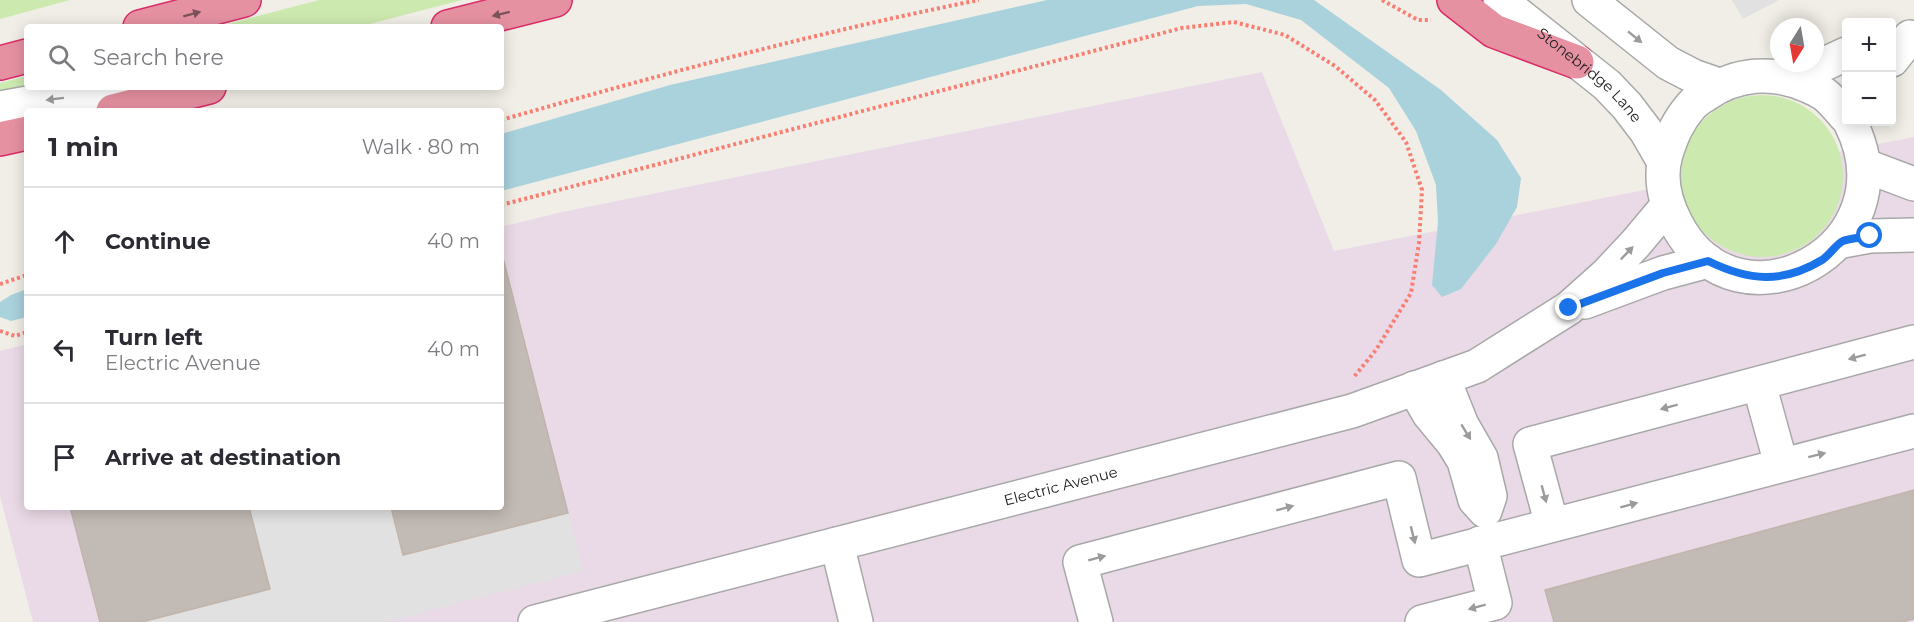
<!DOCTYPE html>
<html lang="en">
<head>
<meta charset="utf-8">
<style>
	:root { --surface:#fff; --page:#f7f7f7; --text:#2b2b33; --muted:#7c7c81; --line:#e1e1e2 }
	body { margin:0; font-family:Montserrat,sans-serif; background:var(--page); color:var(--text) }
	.controls { position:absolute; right:18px; top:18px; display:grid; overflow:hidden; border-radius:6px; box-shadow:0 3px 15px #0003 }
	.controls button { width:54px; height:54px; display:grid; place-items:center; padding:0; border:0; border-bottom:2px solid var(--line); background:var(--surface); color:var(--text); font:30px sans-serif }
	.compass { position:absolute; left:1770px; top:18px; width:54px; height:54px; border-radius:50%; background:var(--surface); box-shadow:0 3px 15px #0003; rotate:191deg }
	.stop { position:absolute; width:18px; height:18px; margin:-14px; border:4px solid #1a73e8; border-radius:50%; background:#fff }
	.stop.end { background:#1a73e8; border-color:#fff; box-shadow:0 2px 6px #0008 }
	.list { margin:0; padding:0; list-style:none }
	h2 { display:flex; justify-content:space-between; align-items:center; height:78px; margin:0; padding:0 24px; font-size:26px }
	h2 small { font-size:20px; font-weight:400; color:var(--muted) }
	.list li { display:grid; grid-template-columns:39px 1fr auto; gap:18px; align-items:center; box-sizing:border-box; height:108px; padding:0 24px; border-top:2px solid var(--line) }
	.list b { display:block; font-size:22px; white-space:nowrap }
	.list p { margin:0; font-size:20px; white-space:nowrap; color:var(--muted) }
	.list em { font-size:20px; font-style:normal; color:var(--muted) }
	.icon { flex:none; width:33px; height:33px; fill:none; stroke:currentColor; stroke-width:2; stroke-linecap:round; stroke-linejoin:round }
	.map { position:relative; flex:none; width:1914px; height:622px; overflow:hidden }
	.search { position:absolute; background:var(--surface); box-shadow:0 3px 15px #0003; left:24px; top:24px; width:480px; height:66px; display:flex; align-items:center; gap:15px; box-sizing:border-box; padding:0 21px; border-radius:6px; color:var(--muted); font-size:22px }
	.panel { position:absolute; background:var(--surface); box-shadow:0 3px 15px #0003; left:24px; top:108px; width:480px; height:402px; border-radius:6px }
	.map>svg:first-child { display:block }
	.industrial { fill:#eadae7 }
	.grass { fill:#cce9af }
	.parking { fill:#e1e1e1 }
	.water { fill:#a9d2dd }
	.building { fill:#c2bab4; stroke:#c2b4aa; stroke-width:1.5 }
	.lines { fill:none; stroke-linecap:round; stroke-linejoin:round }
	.minor-casing { stroke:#a8a8a8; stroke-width:36 }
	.highway-casing { stroke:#d92b68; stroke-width:36 }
	.path { stroke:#f87e72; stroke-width:4; stroke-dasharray:3 3; stroke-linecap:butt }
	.minor { stroke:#fff; stroke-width:33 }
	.highway { stroke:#e691a2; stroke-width:33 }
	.oneway { fill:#7a535b }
	.oneway2 { fill:#9b9b9b }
	.route { stroke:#1a73e8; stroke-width:8 }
	.labels { text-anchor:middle; stroke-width:4.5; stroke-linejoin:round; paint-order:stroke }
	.street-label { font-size:15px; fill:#212121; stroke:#fff }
</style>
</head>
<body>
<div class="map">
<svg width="1914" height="622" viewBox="0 0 1914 622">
	<rect width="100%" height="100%" fill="#f1eee7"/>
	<path class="industrial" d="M 1262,72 L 1334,251 L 1914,137 L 1914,622 L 33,622 L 0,496 L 0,351 L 27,344 L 27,507 L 501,507 L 501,227 L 562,212 Z"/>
	<path class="grass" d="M 0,0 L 70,0 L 0,19 Z
		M 319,0 L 462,0 L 358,27 L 216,27 Z
		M 27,76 L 27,87 L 0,99 L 0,83 Z
		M1681 176a81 81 0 1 1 162 0a81 81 0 1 1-162 0Z"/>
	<path class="parking" d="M 1732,0 L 1779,0 L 1743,19 Z
		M 249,507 L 391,507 L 403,554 L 568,513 L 583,571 L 385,622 L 142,622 L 270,589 Z"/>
	<path class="water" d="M 1047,0 L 1314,0 L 1441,90 L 1497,140 L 1521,178 L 1517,207 L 1496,244 L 1461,289 L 1442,297 L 1432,285 L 1438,222 L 1436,185 L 1416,131 L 1389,88 L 1301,20 L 1246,4 L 1198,6 L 501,191 L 501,134 L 670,85 Z
		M 27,289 L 27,317 L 11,321 L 0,317 L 0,302 L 11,295 Z"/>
	<path class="building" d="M 501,250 L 568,513 L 403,555 L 391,507 L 501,507 Z
		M 1914,490 L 1914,619 L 1902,622 L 1554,622 L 1545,590 Z
		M 70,507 L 249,507 L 270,589 L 142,622 L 100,622 Z"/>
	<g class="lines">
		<g class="minor-casing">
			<g id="minor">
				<path id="s1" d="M 1500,0 L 1607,85 L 1627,106 L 1646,131 L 1664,162"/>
				<path d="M 1589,0 L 1668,63 L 1693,76 L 1719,85"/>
				<path d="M 1892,60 L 1910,37"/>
				<path d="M 1792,79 L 1846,54"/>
				<path d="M 0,108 L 44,100 L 154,87"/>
				<path d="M 1846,117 C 1839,109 1832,100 1824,94 C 1819,91 1813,88 1808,86 C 1773,70 1736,73 1705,95 C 1700,98 1695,101 1691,106 C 1678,121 1672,135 1666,154 C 1659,178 1665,202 1676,223 C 1737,342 1914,247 1850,122"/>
				<path d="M 1866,166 L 1914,184"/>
				<path d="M 1843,241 L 1870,236 L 1914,235"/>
				<path d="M 1585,302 L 1663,273 L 1708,261"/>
				<path d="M 1759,384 L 1781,464"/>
				<path d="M 1414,388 L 1429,414 L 1453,443 L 1464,461 L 1475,500 L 1485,511 L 1490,496 L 1481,458 L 1462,425 L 1443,378"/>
				<path d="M 1552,525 L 1530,444 L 1914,342"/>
				<path d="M 837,544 L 856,622"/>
				<path id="s2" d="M 535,622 L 1352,411 L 1477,366 L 1569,308 L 1607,274 L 1636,243 L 1667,206"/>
				<path d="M 1096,622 L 1080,562 L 1399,478 L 1419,560 L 1914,431"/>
				<path d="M 1422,622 L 1495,603 L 1480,543"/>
			</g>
		</g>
		<g class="highway-casing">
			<path id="highway" d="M 1454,0 L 1494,31 L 1577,62
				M 140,27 L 244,0
				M 448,27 L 555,0
				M 0,63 L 27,56
				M 113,111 L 209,87
				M 0,139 L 27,133"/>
		</g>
		<path class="path" d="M 1382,0 L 1418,20 L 1431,20
			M 501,120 C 659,75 818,32 979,0
			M 501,205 L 1182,28 L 1234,22 L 1285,35 L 1335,66 L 1375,100 L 1406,142 L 1422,190 L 1419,243 L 1411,293 L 1376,350 L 1353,378
			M 0,284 L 27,275
			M 0,331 L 15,336 L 27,332"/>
		<use href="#minor" class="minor"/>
		<use href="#highway" class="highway"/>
	</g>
	<defs><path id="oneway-solid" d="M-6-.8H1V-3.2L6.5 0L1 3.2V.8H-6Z" transform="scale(1.5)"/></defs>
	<g class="oneway">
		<use href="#oneway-solid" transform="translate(192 14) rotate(-15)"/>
		<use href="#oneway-solid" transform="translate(501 14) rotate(166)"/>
	</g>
	<g class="oneway2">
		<use href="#oneway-solid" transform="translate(1635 37) rotate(39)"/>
		<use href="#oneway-solid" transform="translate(55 99) rotate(173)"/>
		<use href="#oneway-solid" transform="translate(1627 253) rotate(-46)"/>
		<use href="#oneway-solid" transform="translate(1857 357) rotate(165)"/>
		<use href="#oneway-solid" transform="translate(1669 407) rotate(165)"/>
		<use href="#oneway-solid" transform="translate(1466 432) rotate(59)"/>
		<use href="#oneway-solid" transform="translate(1817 455) rotate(-14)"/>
		<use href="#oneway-solid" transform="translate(1544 494) rotate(75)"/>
		<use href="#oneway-solid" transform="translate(1629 505) rotate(-15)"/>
		<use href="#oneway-solid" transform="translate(1285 508) rotate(-15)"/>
		<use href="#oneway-solid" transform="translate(1413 535) rotate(76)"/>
		<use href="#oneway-solid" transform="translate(1097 558) rotate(-15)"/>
		<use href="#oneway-solid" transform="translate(1477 607) rotate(165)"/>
	</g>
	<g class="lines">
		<path class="route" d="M 1569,308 L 1663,273 L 1708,261 C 1749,281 1782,284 1822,260 C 1830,255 1835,245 1843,241 C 1850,238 1862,238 1870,236"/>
	</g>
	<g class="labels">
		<g class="street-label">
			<text dy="5" stroke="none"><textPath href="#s1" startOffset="117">Stonebridge Lane</textPath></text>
			<text dy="5" stroke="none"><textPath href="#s2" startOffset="543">Electric Avenue</textPath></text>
		</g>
	</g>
</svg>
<div class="controls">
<button>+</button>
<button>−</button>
</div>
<svg class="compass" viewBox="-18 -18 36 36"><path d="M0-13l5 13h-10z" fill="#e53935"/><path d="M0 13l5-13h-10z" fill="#7c7c81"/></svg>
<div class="stop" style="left:1870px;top:236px"></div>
<div class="stop end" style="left:1569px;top:308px"></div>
<div class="search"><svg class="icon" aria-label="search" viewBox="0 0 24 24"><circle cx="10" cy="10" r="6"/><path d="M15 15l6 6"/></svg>Search here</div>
<section class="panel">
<h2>1 min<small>Walk · 80 m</small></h2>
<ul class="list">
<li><svg class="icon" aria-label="ahead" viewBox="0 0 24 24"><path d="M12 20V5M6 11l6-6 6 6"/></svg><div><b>Continue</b></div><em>40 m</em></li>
<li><svg class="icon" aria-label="left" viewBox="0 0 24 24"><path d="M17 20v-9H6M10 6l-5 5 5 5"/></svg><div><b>Turn left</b><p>Electric Avenue</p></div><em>40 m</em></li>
<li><svg class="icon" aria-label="arrive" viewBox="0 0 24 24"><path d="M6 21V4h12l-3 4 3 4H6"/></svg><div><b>Arrive at destination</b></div></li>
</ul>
</section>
</div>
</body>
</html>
